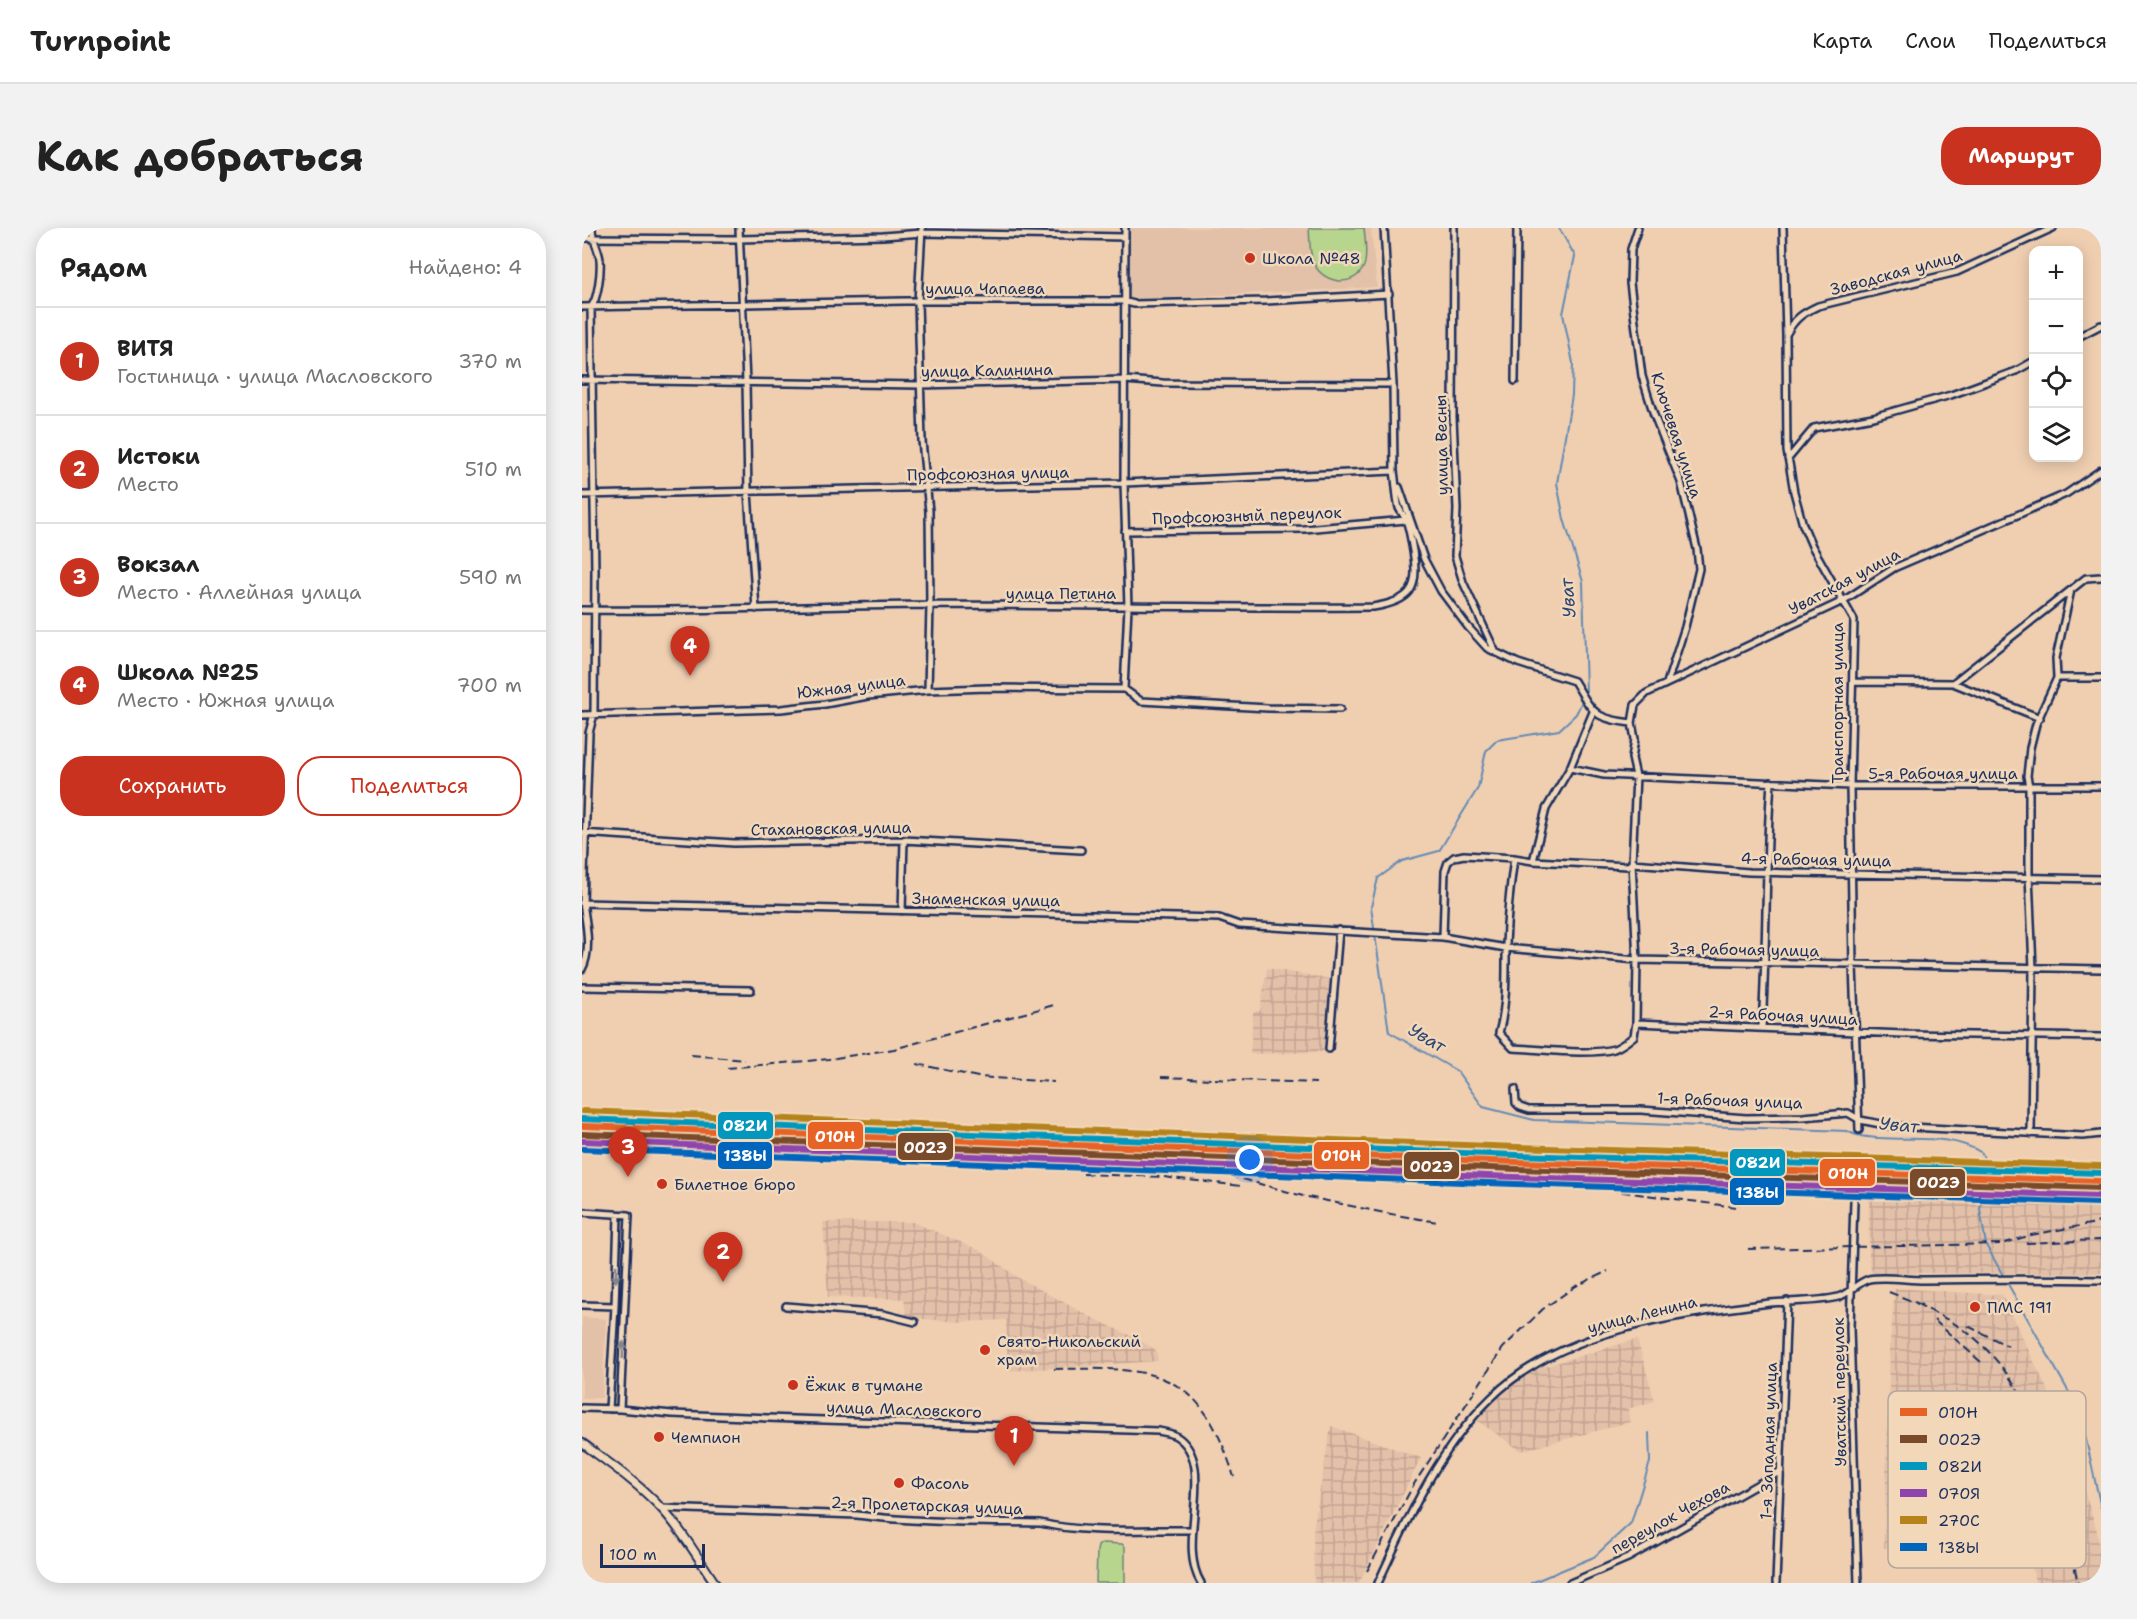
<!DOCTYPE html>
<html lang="ru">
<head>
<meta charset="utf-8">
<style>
	:root { --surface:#fff; --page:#f2f2f2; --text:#222; --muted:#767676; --line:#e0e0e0; --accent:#c8321e }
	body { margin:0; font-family:"Shantell Sans",sans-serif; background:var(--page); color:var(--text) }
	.controls { position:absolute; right:18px; top:18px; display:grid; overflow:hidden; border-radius:12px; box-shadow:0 3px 15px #0003 }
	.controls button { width:54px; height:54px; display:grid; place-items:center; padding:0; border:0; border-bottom:2px solid var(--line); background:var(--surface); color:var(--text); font:30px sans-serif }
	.scale { position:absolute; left:18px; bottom:15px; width:105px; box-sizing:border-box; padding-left:6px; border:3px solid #1b2f5e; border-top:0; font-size:16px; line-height:21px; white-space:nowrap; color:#1b2f5e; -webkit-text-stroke:4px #f2d8b9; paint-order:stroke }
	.you { position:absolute; left:668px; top:932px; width:21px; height:21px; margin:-15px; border:4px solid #fff; border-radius:50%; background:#1a73e8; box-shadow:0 0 0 9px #1a73e833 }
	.badge { display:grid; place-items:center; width:39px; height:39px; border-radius:50%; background:var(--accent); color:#fff; font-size:20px; font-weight:700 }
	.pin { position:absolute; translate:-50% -50px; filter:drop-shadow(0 2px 3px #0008) }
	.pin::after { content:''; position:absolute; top:32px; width:21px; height:18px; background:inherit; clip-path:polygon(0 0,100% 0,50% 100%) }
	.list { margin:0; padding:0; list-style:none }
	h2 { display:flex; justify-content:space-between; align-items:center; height:78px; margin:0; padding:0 24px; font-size:26px }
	h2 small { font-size:20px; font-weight:400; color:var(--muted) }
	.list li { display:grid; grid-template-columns:39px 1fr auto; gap:18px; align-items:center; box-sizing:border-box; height:108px; padding:0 24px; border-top:2px solid var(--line) }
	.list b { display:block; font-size:22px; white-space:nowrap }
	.list p { margin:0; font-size:20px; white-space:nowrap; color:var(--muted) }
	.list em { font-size:20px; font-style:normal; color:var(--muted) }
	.actions { display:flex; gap:12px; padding:18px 24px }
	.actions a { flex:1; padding:14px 0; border:2px solid var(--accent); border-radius:24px; text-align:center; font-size:21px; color:var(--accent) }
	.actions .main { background:var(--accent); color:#fff }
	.icon { flex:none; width:33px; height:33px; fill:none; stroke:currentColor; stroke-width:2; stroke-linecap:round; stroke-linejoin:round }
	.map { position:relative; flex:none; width:1519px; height:1355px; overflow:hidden; border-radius:24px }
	header { display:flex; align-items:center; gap:36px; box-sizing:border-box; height:84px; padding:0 30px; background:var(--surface); border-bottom:2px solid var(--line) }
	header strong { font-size:28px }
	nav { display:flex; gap:33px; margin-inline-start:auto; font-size:21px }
	.intro { display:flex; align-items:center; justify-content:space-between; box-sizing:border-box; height:144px; padding:0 36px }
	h1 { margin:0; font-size:42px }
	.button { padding:15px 27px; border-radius:24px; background:var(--accent); color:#fff; font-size:21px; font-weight:700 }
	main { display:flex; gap:36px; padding:0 36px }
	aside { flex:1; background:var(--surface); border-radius:24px; box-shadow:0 3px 15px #0003 }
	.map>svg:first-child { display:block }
	.built { fill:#e3c0a8 }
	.industrial { fill:url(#industrial-grid) }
	.green { fill:#b8d58d; stroke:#6a8276; stroke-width:1.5 }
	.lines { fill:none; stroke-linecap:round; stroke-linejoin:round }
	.stream { stroke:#628ab5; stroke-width:2 }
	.minor-casing { stroke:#1b2f5e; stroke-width:10 }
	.tertiary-casing { stroke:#1b2f5e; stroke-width:11 }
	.minor { stroke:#f2d8b9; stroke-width:5 }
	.tertiary { stroke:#f2d8b9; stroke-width:7 }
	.rail { stroke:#1b2f5e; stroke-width:2; stroke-dasharray:9 4.5; stroke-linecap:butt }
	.rail-1-casing { stroke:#f2d8b9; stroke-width:10 }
	.rail-2-casing { stroke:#f2d8b9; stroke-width:10 }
	.rail-3-casing { stroke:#f2d8b9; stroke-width:10 }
	.rail-4-casing { stroke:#f2d8b9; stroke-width:10 }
	.rail-5-casing { stroke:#f2d8b9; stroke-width:10 }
	.rail-6-casing { stroke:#f2d8b9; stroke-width:10 }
	.rail-1 { stroke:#e76225; stroke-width:6 }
	.rail-2 { stroke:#7a4b2a; stroke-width:6 }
	.rail-3 { stroke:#0497bd; stroke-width:6 }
	.rail-4 { stroke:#8e44ad; stroke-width:6 }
	.rail-5 { stroke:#b5821c; stroke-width:6 }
	.rail-6 { stroke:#0065bd; stroke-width:6 }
	.oneway { fill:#86848c }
	.poi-dot { fill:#c8321e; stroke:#f2d8b9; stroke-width:2 }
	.labels { text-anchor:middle; stroke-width:5; stroke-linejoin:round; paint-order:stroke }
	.poi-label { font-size:16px; fill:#1b2f5e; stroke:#f2d8b9; text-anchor:start }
	.street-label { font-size:16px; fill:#1b2f5e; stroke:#f2d8b9 }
	.water-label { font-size:18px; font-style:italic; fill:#2d4674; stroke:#f2d8b9 }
	.key { fill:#f2d8b9; stroke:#b2a59e; stroke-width:1.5 }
	.key-label { font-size:16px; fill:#1b2f5e }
	.line-badge { stroke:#f2d8b9; stroke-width:2 }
	.badge-label { font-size:16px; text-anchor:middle; font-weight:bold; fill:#fff }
</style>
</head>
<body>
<header>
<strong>Turnpoint</strong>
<nav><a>Карта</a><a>Слои</a><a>Поделиться</a></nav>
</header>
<div class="intro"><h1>Как добраться</h1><a class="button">Маршрут</a></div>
<main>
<aside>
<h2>Рядом<small>Найдено: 4</small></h2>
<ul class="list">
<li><span class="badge">1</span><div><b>ВИТЯ</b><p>Гостиница · улица Масловского</p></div><em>370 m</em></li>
<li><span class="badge">2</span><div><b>Истоки</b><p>Место</p></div><em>510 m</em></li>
<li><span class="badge">3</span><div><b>Вокзал</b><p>Место · Аллейная улица</p></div><em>590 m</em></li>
<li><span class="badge">4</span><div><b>Школа №25</b><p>Место · Южная улица</p></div><em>700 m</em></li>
</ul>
<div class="actions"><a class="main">Сохранить</a><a>Поделиться</a></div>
</aside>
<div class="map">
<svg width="1519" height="1355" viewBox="0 0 1519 1355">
	<defs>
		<pattern id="industrial-grid" width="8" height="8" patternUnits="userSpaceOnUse" patternTransform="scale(1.5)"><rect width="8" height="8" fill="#e3c0a8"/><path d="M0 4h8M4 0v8" fill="none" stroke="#c2a593"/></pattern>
	</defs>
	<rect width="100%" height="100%" fill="#f0cfb1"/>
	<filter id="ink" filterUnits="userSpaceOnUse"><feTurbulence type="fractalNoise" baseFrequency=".0167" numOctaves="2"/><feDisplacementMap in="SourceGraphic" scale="12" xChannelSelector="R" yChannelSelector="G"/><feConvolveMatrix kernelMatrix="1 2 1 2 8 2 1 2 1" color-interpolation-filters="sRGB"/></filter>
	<g filter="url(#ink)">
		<path class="built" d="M 543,0 L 789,0 L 795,59 L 543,72 Z
			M 0,1089 L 24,1091 L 20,1170 L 0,1170 Z"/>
		<path class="industrial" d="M 685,740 L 748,751 L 742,824 L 668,826 L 671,784 L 678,783 Z
			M 1287,965 L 1519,972 L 1519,1045 L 1291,1045 L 1287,1034 Z
			M 241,994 L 331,994 L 397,1022 L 437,1050 L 505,1087 L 553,1110 L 574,1122 L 576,1133 L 426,1143 L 424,1092 L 377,1094 L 341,1091 L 324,1087 L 322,1071 L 246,1069 Z
			M 1313,1060 L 1420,1067 L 1478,1188 L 1515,1303 L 1519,1332 L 1519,1355 L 1453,1355 L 1447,1322 L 1302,1320 L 1308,1116 Z
			M 1055,1111 L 1073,1173 L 1046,1181 L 1048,1194 L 939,1223 L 894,1192 L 926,1158 L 957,1140 Z
			M 749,1198 L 839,1230 L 777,1355 L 732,1355 L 731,1302 Z"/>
		<path class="green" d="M 727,0 L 782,0 C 783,12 786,27 782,38 C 772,62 738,55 731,33 C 727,23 728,10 727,0 Z
			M 520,1315 L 540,1316 L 543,1319 L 543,1355 L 514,1355 L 515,1323 L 516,1318 Z"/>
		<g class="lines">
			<path class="stream" d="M 977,0 L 993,28 L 981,86 L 991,135 L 990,167 L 975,255 L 982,291 L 1001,354 L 1004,465 L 994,486 L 977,502 L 915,512 L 904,523 L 896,560 L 857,623 L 820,633 L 796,650 L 789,679 L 807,804 L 875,843 L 901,879 L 952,892 L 1265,903 C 1276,909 1285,909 1297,910 C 1333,913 1368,905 1400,925 L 1404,936 L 1398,981 L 1404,1017 L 1498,1184 L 1519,1280
				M 949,1355 L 1012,1329 L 1049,1295 L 1068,1234 L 1067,1205"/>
			<g class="minor-casing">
				<path id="minor" d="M 157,0 L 164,154 L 166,264 L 174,381
					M 340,0 L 336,74 L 340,213 L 347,283 L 348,377 L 346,462
					M 802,0 L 811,156 L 812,244
					M 872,0 L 871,189 L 875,281 L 873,328 L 881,354 L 914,425
					M 1056,0 L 1049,21 L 1048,55 L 1060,148 L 1072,187 L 1099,254 L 1115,321 L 1117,341 L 1103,399 L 1085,455
					M 1201,0 L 1204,107 L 1205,223 L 1212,264 L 1221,297 L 1230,318 L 1272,392 L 1268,558 L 1271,737 L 1277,902
					M 0,10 L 157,11 L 301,8 L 340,5 L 543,9
					M 0,79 L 323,73 L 541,73 L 552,76 L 684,73 L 807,66
					M 1205,105 C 1213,90 1221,85 1236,78 L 1375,44 L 1471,0
					M 1496,109 L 1519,97
					M 0,152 L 338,157 L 543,152 L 581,155 L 811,156
					M 933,153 L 935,0
					M 1206,231 L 1232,200 L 1291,189 L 1369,167 L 1434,143 L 1452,133
					M 817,259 L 842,331 L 859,363 L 886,399 L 905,420 L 936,435 L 992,453 C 1011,484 1011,491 1050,495
					M 0,267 L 542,255 L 812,243
					M 543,303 L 722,301 L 824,292
					M 0,382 C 117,384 233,377 350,377 C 497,377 644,380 791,379 C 829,373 838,361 831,323 C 829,313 828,302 824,292 C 822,288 819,284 817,280 C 814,268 814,255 812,243
					M 1475,450 L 1519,450
					M 1271,454 L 1371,455 L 1458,490
					M 1371,455 L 1504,350 L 1519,349
					M 542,461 L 546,379 L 542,255 L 543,0
					M 542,461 L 559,473 L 686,480 L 758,481
					M 0,487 L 199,481 L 243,476 L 286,468 L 346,462 L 406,460 L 542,461
					M 988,540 L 1022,547 L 1268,558 L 1519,558
					M 0,605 L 152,615 L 322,612 L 499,622
					M 932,630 C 928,659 925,688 924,717 C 924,747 925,776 917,805 L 931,820 C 960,821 1005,828 1032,821 C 1040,818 1046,813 1052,808 L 1054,795 L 1321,806 L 1519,809
					M 951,633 L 964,581 L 988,540 L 1011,484
					M 0,675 L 637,690 L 657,697 L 861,709 L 924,720 L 1055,732 L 1519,741
					M 320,683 L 322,612
					M 861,709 L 863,643 L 866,634 L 872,629 L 882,627 L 932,630 L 951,633 L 1046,638 L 1050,635 L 1167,644 L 1519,651
					M 0,741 C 10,723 4,695 1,675 L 7,505 L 12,486 L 13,343 L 9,79 C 16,71 19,44 18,32 C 17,21 10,12 10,0
					M 0,759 L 169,762
					M 1054,795 L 1055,732 L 1050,635 L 1054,548 L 1050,530 L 1053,511 L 1050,495 L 1053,477 L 1065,465 L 1261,373 L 1312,340 L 1484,266 L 1519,242
					M 1180,799 C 1185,717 1183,636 1189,554
					M 747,821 L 757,702
					M 933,861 L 934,875 L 938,879 L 947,882 L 1059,882 L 1164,890 L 1221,889 L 1266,885 L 1278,892 L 1309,898 L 1501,908 L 1519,906
					M 1449,906 L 1451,740 L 1447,648 L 1447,558 L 1445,548 L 1448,520 L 1454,496 L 1475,450 L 1474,430 L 1489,362
					M 1272,973 L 1268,1100 L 1276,1355
					M 0,984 L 47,987 L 38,1181
					M 0,1077 L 33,1078
					M 204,1078 L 301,1086 L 333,1094
					M 0,1180 L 38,1181 L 90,1186 L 212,1191 L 576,1203 C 582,1204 589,1205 594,1208 C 637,1235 593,1314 619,1355
					M 27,1181 L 33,1078 L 36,988
					M 79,1280 L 275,1287 C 336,1295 397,1294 458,1295 C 505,1306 563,1301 611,1302
					M 796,1355 C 827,1288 856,1222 909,1170 C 978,1101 1096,1087 1188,1075 C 1209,1073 1237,1074 1256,1069 C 1267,1066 1276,1054 1287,1051 C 1304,1048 1325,1052 1342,1052 C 1401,1051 1460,1051 1519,1052
					M 988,1355 L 1046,1330 L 1199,1243
					M 1194,1355 L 1205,1073"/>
			</g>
			<g class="tertiary-casing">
				<path id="tertiary" d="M 0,1215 C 27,1235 56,1255 79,1280 C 100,1302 116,1330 133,1355"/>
			</g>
			<use href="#minor" class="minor"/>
			<use href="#tertiary" class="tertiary"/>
			<path class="rail" d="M 109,827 L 163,832
				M 335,836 L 396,849 L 472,854
				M 145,840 L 247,831 L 312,821 L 472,777
				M 579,849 L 734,855
				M 541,931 L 635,944 L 721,968 L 803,985 L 855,994
				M 638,937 C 684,946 730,950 777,953
				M 501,946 L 581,949 L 659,958
				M 1026,962 L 1154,979
				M 1082,964 L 1191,952
				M 1444,1015 L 1519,1012
				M 1166,1021 L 1420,1016 L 1449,1007 L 1519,994
				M 1307,1064 L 1342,1078
				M 1334,1075 C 1356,1087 1379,1097 1397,1114 C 1445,1160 1459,1208 1475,1271 C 1482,1299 1490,1327 1496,1355
				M 1352,1092 L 1401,1136
				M 1386,1098 L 1426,1118
				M 472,1141 C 574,1139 619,1141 652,1249
				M 785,1343 L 832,1256 L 921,1120 L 961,1081 L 994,1058 L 1026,1043"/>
			<g class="rail-1-casing">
				<path id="rail-1" d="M 0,898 L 934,934 L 1519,953"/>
			</g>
			<g class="rail-2-casing">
				<path id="rail-2" d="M 0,906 L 934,941 L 1519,960"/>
			</g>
			<g class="rail-3-casing">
				<path id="rail-3" d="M 0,891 L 934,927 L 1519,945"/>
			</g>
			<g class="rail-4-casing">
				<path id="rail-4" d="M 0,913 L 933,949 L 1519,968"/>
			</g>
			<g class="rail-5-casing">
				<path id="rail-5" d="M 1,883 L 935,919 L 1519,938"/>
			</g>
			<g class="rail-6-casing">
				<path id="rail-6" d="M 0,921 L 933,956 L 1518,975"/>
			</g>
			<use href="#rail-1" class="rail-1"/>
			<use href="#rail-2" class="rail-2"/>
			<use href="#rail-3" class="rail-3"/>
			<use href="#rail-4" class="rail-4"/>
			<use href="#rail-5" class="rail-5"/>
			<use href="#rail-6" class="rail-6"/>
		</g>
		<defs><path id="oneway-solid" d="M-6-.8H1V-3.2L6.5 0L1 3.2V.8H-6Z" transform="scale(1.5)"/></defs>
		<g class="oneway">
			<use href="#oneway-solid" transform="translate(34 1046) rotate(91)"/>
			<use href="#oneway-solid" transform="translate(41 1122) rotate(-88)"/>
		</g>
	</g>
	<g class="poi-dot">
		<circle cx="668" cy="30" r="6"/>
		<circle cx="80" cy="956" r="6"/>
		<circle cx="1393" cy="1079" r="6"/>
		<circle cx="403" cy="1122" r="6"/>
		<circle cx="211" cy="1157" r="6"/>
		<circle cx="77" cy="1209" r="6"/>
		<circle cx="317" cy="1255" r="6"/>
	</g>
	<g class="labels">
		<g class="poi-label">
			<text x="680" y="36">Школа №48</text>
			<text x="92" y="962">Билетное бюро</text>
			<text x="1405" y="1085">ПМС 191</text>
			<text x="415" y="1119">Свято-Никольский<tspan x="415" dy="18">храм</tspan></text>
			<text x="223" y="1163">Ёжик в тумане</text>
			<text x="89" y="1215">Чемпион</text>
			<text x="329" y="1261">Фасоль</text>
		</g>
		<g class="street-label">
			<text transform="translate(1314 44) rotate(-15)" y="6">Заводская улица</text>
			<text x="403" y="66">улица Чапаева</text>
			<text transform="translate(405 142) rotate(-1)" y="6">улица Калинина</text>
			<text transform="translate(1095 207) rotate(72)" y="6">Ключевая улица</text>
			<text transform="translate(859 217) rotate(-91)" y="6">улица Весны</text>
			<text transform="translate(406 245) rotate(-1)" y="6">Профсоюзная улица</text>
			<text transform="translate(665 287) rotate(-2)" y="6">Профсоюзный переулок</text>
			<text transform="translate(1262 353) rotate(-28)" y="6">Уватская улица</text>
			<text x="479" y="371">улица Петина</text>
			<text transform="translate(269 458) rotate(-7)" y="6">Южная улица</text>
			<text transform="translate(1255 475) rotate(-90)" y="6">Транспортная улица</text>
			<text x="1361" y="551">5-я Рабочая улица</text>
			<text transform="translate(249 600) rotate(-1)" y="6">Стахановская улица</text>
			<text transform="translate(1234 631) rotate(1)" y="6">4-я Рабочая улица</text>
			<text transform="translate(404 671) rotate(1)" y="6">Знаменская улица</text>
			<text transform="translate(1162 721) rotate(1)" y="6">3-я Рабочая улица</text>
			<text transform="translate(1201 787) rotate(3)" y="6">2-я Рабочая улица</text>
			<text transform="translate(1148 872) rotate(2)" y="6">1-я Рабочая улица</text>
			<text transform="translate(1060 1086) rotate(-14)" y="6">улица Ленина</text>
			<text transform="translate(1257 1164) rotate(-91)" y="6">Уватский переулок</text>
			<text transform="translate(322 1181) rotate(2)" y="6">улица Масловского</text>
			<text transform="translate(1186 1213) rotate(-88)" y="6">1-я Западная улица</text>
			<text transform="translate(345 1277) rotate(2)" y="6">2-я Пролетарская улица</text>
			<text transform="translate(1088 1289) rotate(-29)" y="6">переулок Чехова</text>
		</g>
		<g class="water-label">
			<text transform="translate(986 370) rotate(-95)" y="6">Уват</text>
			<text transform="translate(845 810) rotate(30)" y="6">Уват</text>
			<text transform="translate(1317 897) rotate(5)" y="6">Уват</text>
		</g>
	</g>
	<rect x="1306" y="1163" width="198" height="177" rx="9" class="key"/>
	<rect x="1318" y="1180" width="27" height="8" fill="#e76225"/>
	<rect x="1318" y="1207" width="27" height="8" fill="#7a4b2a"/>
	<rect x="1318" y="1234" width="27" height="8" fill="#0497bd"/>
	<rect x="1318" y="1261" width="27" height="8" fill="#8e44ad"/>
	<rect x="1318" y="1288" width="27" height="8" fill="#b5821c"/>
	<rect x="1318" y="1315" width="27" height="8" fill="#0065bd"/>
	<g class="key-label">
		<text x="1356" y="1190">010Н</text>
		<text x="1356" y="1217">002Э</text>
		<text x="1356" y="1244">082И</text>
		<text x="1356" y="1271">070Я</text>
		<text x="1356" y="1298">270С</text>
		<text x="1356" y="1325">138Ы</text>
	</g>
	<g class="line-badge">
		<rect x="135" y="883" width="57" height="29" rx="6" fill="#0497bd"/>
		<rect x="225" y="893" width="57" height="29" rx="6" fill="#e76225"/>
		<rect x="315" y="904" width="57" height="29" rx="6" fill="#7a4b2a"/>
		<rect x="135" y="913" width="56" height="29" rx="6" fill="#0065bd"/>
		<rect x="731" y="913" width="57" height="29" rx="6" fill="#e76225"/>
		<rect x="1147" y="920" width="57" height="29" rx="6" fill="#0497bd"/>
		<rect x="821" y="923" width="57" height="29" rx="6" fill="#7a4b2a"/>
		<rect x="1237" y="930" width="57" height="29" rx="6" fill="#e76225"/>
		<rect x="1327" y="940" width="57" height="29" rx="6" fill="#7a4b2a"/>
		<rect x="1147" y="949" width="56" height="29" rx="6" fill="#0065bd"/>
	</g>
	<g class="badge-label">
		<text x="163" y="903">082И</text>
		<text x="253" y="914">010Н</text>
		<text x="343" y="925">002Э</text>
		<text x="163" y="933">138Ы</text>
		<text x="759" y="933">010Н</text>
		<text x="1176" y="940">082И</text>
		<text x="849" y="944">002Э</text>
		<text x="1266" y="951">010Н</text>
		<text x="1356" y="960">002Э</text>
		<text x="1175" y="970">138Ы</text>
	</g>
</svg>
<div class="controls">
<button>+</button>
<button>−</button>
<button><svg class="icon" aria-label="locate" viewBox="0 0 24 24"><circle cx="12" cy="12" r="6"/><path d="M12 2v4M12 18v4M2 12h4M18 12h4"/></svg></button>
<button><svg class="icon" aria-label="layers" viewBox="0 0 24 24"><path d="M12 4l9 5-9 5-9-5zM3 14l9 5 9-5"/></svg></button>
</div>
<div class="scale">100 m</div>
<div class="you"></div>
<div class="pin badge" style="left:432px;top:1238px">1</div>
<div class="pin badge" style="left:141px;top:1054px">2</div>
<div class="pin badge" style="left:46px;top:949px">3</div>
<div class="pin badge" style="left:108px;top:448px">4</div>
</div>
</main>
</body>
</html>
